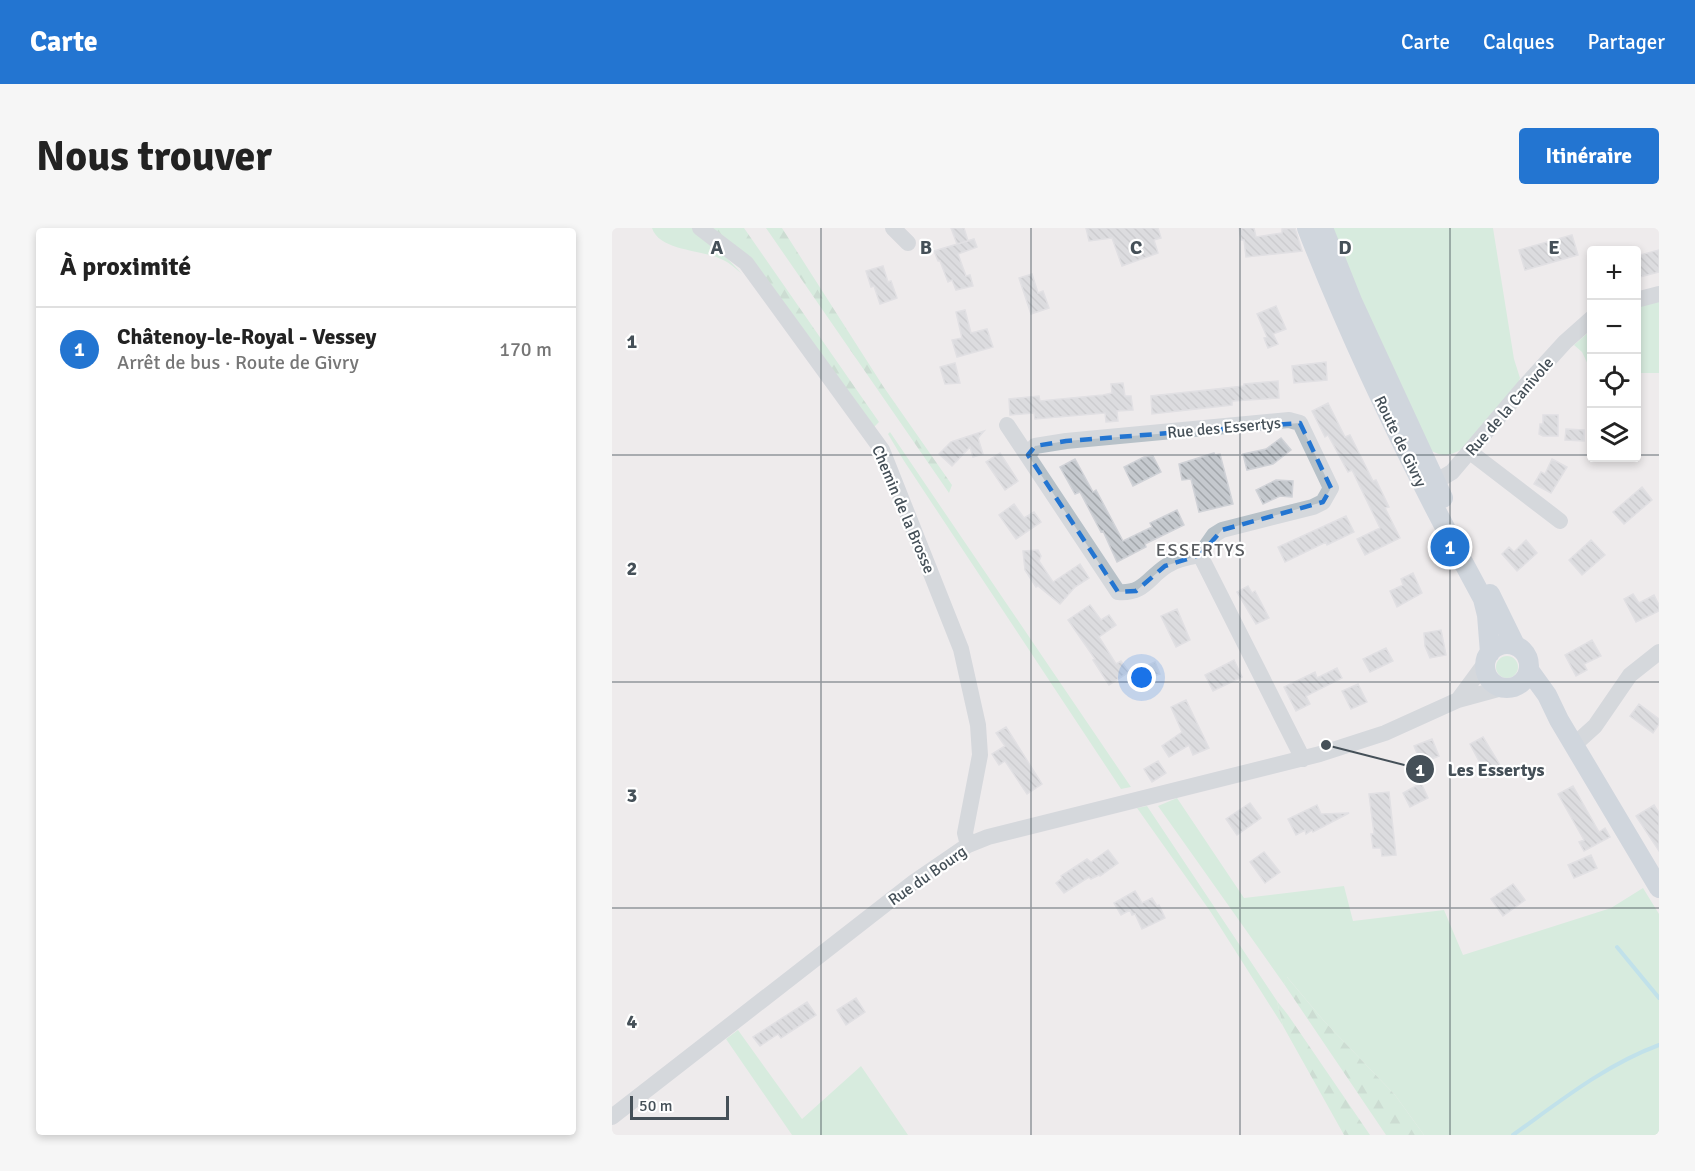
<!DOCTYPE html>
<html lang="fr">
<head>
<meta charset="utf-8">
<style>
	:root { --surface:#fff; --page:#f6f6f6; --text:#222; --muted:#767676; --line:#e0e0e0; --accent:#2375d1 }
	body { margin:0; font-family:Signika,sans-serif; background:var(--page); color:var(--text) }
	.controls { position:absolute; right:18px; top:18px; display:grid; overflow:hidden; border-radius:6px; box-shadow:0 3px 9px #0003 }
	.controls button { width:54px; height:54px; display:grid; place-items:center; padding:0; border:0; border-bottom:2px solid var(--line); background:var(--surface); color:var(--text); font:30px sans-serif }
	.scale { position:absolute; left:18px; bottom:15px; width:99px; box-sizing:border-box; padding-left:6px; border:3px solid #455058; border-top:0; font-size:16px; line-height:21px; white-space:nowrap; color:#455058; -webkit-text-stroke:4px #fff; paint-order:stroke }
	.you { position:absolute; left:530px; top:450px; width:21px; height:21px; margin:-15px; border:4px solid #fff; border-radius:50%; background:#1a73e8; box-shadow:0 0 0 9px #1a73e833 }
	.badge { display:grid; place-items:center; width:39px; height:39px; border-radius:50%; background:var(--accent); color:#fff; font-size:20px; font-weight:700 }
	.pin { position:absolute; translate:-50% -50%; border:3px solid #fff; box-shadow:0 2px 6px #0006 }
	.list { margin:0; padding:0; list-style:none }
	h2 { display:flex; justify-content:space-between; align-items:center; height:78px; margin:0; padding:0 24px; font-size:26px }
	h2 small { font-size:20px; font-weight:400; color:var(--muted) }
	.list li { display:grid; grid-template-columns:39px 1fr auto; gap:18px; align-items:center; box-sizing:border-box; height:84px; padding:0 24px; border-top:2px solid var(--line) }
	.list b { display:block; font-size:22px; white-space:nowrap }
	.list p { margin:0; font-size:20px; white-space:nowrap; color:var(--muted) }
	.list em { font-size:20px; font-style:normal; color:var(--muted) }
	.icon { flex:none; width:33px; height:33px; fill:none; stroke:currentColor; stroke-width:2; stroke-linecap:round; stroke-linejoin:round }
	.map { position:relative; flex:none; width:1047px; height:907px; overflow:hidden; border-radius:6px }
	header { display:flex; align-items:center; gap:36px; box-sizing:border-box; height:84px; padding:0 30px; background:var(--accent); color:#fff }
	header strong { font-size:28px }
	nav { display:flex; gap:33px; margin-inline-start:auto; font-size:21px }
	.intro { display:flex; align-items:center; justify-content:space-between; box-sizing:border-box; height:144px; padding:0 36px }
	h1 { margin:0; font-size:42px }
	.button { padding:15px 27px; border-radius:6px; background:var(--accent); color:#fff; font-size:21px; font-weight:700 }
	main { display:flex; gap:36px; padding:0 36px }
	aside { flex:1; background:var(--surface); border-radius:6px; box-shadow:0 3px 9px #0003 }
	.map>svg:first-child { display:block }
	.green { fill:#bbebcc }
	.forest { fill:url(#forest-firs) }
	.lines { fill:none; stroke-linecap:round; stroke-linejoin:round }
	.stream { stroke:#8ad6e6; stroke-width:4 }
	.building { fill:url(#building-back-hatch); stroke:#d0d2d7; stroke-width:1.5 }
	.minor { stroke:#b7c1c8; stroke-width:16 }
	.major { stroke:#acbcca; stroke-width:20 }
	.marked { fill:none; stroke:#2375d1; stroke-width:4.5; stroke-dasharray:12 8; stroke-linejoin:round }
	.grid { fill:none; stroke:#455058; stroke-width:1.5; stroke-opacity:0.55 }
	.labels { text-anchor:middle; stroke-width:4.5; stroke-linejoin:round; paint-order:stroke }
	.street-label { font-size:16px; fill:#455058; stroke:#fff }
	.neighbourhood-label { font-size:18px; letter-spacing:1.5px; fill:#595c60; stroke:#fff }
	.grid-label { font-size:20px; text-anchor:middle; font-weight:bold; fill:#455058; stroke:#fff; stroke-width:4.5; stroke-linejoin:round; paint-order:stroke }
	.leader { fill:none; stroke:#455058; stroke-width:2 }
	.callout-dot { fill:#455058; stroke:#fff; stroke-width:2 }
	.mark-label { font-size:18px; text-anchor:middle; font-weight:bold; fill:#fff }
	.callout-label { font-size:18px; text-anchor:middle; font-weight:bold; fill:#455058; stroke:#fff; stroke-width:4.5; stroke-linejoin:round; paint-order:stroke }
</style>
</head>
<body>
<header>
<strong>Carte</strong>
<nav><a>Carte</a><a>Calques</a><a>Partager</a></nav>
</header>
<div class="intro"><h1>Nous trouver</h1><a class="button">Itinéraire</a></div>
<main>
<aside>
<h2>À proximité<small></small></h2>
<ul class="list">
<li><span class="badge">1</span><div><b>Châtenoy-le-Royal - Vessey</b><p>Arrêt de bus · Route de Givry</p></div><em>170 m</em></li>
</ul>
</aside>
<div class="map">
<svg width="1047" height="907" viewBox="0 0 1047 907">
	<defs>
		<pattern id="forest-firs" width="22" height="20" patternUnits="userSpaceOnUse" patternTransform="scale(1.5)"><rect width="22" height="20" fill="#bbebcc"/><path d="M5 1l3.5 6h-7zM16 11l3.5 6h-7z" fill="#a2cbb1"/></pattern>
		<pattern id="building-back-hatch" width="6" height="6" patternUnits="userSpaceOnUse" patternTransform="scale(1.5)"><rect width="6" height="6" fill="#c5c9ce"/><path d="M-1 5l2 2M0 0l6 6M5-1l2 2" fill="none" stroke="#a2a6aa"/></pattern>
	</defs>
	<rect width="100%" height="100%" fill="#eeebec"/>
	<path class="green" d="M 40,0 L 80,0 L 115,30 L 130,46 C 124,41 118,35 111,32 C 91,21 48,24 40,0 Z
		M 715,0 L 881,0 L 902,131 L 908,150 L 905,158 L 850,221 C 835,230 827,228 813,219 Z
		M 1047,73 L 1047,145 L 1025,145 L 1024,78 Z
		M 979,102 L 979,143 L 970,124 L 962,117 Z
		M 278,204 L 519,559 L 509,561 L 292,233 L 276,206 Z
		M884 439a11 11 0 1 1 22 0a11 11 0 1 1-22 0Z
		M 565,570 L 632,670 L 732,658 L 741,693 L 832,682 L 851,727 L 999,680 L 1031,660 L 1047,686 L 1047,907 L 812,907 L 783,867 L 712,793 L 675,749 L 672,756 L 546,578 Z
		M 535,578 L 665,773 L 671,798 L 598,683 L 525,580 Z
		M 126,802 L 190,891 L 249,838 L 296,907 L 180,907 L 114,811 Z"/>
	<path class="forest" d="M 99,0 L 132,0 L 267,194 L 261,200 Z
		M 154,0 L 170,0 L 271,158 L 340,257 L 337,265 Z
		M 674,748 L 712,793 L 783,867 L 812,907 L 774,907 L 672,756 Z
		M 665,773 L 676,787 L 758,907 L 732,907 L 671,798 Z"/>
	<g class="lines">
		<path class="stream" d="M 1005,719 L 1047,770
			M 901,907 C 947,874 993,837 1047,817"/>
	</g>
	<path class="building" d="M 339,0 L 352,0 L 356,13 L 345,16 Z
		M 474,0 L 546,0 L 549,10 L 542,12 L 546,25 L 510,38 L 500,10 L 477,13 Z
		M 627,0 L 642,0 L 644,9 L 670,5 L 670,1 L 683,0 L 690,23 L 634,29 L 632,12 L 629,12 Z
		M 960,7 L 966,27 L 913,42 L 907,22 Z
		M 362,11 L 365,19 L 346,26 L 354,48 L 358,47 L 361,58 L 344,62 L 340,52 L 336,54 L 328,33 L 326,33 L 322,23 Z
		M 1047,22 L 1047,44 L 1024,50 L 1024,28 Z
		M 271,38 L 276,54 L 279,53 L 285,70 L 268,76 L 262,58 L 259,59 L 254,43 Z
		M 420,46 L 426,65 L 431,63 L 437,80 L 419,86 L 407,50 Z
		M 664,78 L 674,101 L 661,106 L 666,116 L 656,120 L 652,110 L 655,109 L 645,86 Z
		M 353,82 L 359,105 L 375,101 L 381,119 L 345,129 L 340,112 L 350,110 L 344,84 Z
		M 714,134 L 715,152 L 682,155 L 680,138 Z
		M 343,135 L 348,155 L 333,156 L 328,139 Z
		M 666,153 L 667,170 L 620,173 L 620,177 L 540,186 L 539,168 L 632,158 L 632,156 Z
		M 511,155 L 513,168 L 519,168 L 521,182 L 505,183 L 506,193 L 494,194 L 493,185 L 423,191 L 422,185 L 398,187 L 397,171 L 427,168 L 428,173 L 491,167 L 500,165 L 499,156 Z
		M 716,175 L 733,209 L 738,207 L 761,253 L 764,252 L 777,279 L 773,280 L 788,310 L 753,327 L 745,311 L 768,300 L 740,242 L 736,244 L 716,207 L 713,209 L 700,183 Z
		M 931,187 L 946,187 L 946,208 L 931,208 L 927,206 L 928,196 L 931,196 Z
		M 954,201 L 972,202 L 972,213 L 953,212 Z
		M 372,203 L 366,210 L 371,226 L 361,229 L 358,219 L 340,238 L 327,226 L 339,214 Z
		M 669,210 L 679,222 L 661,236 L 635,242 L 631,226 L 654,221 Z
		M 388,225 L 406,253 L 393,262 L 374,234 Z
		M 602,225 L 603,227 L 608,226 L 621,276 L 587,284 L 579,251 L 570,252 L 567,236 Z
		M 541,228 L 549,244 L 521,258 L 512,239 L 532,229 Z
		M 463,231 L 481,264 L 484,262 L 511,313 L 540,299 L 538,295 L 565,282 L 572,297 L 533,316 L 534,319 L 505,334 L 491,303 L 489,304 L 468,264 L 463,266 L 448,239 Z
		M 940,231 L 955,239 L 939,265 L 922,256 L 929,244 L 933,246 Z
		M 664,252 L 681,253 L 680,269 L 668,268 L 651,276 L 644,262 Z
		M 1030,259 L 1040,272 L 1012,296 L 1001,284 Z
		M 402,276 L 412,290 L 422,284 L 429,294 L 404,311 L 387,287 Z
		M 734,288 L 742,304 L 715,317 L 714,314 L 673,334 L 666,319 Z
		M 914,312 L 925,325 L 905,343 L 890,326 L 897,319 L 902,324 Z
		M 979,312 L 993,327 L 970,347 L 957,332 Z
		M 426,322 L 429,328 L 427,333 L 441,354 L 468,336 L 477,350 L 463,359 L 448,376 L 426,358 L 424,359 L 413,342 L 411,323 Z
		M 801,345 L 810,365 L 785,379 L 778,363 L 791,357 L 789,351 Z
		M 636,358 L 640,365 L 643,363 L 657,390 L 644,396 L 625,364 Z
		M 1021,366 L 1027,375 L 1042,367 L 1047,377 L 1047,383 L 1024,394 L 1012,371 Z
		M 478,377 L 489,392 L 497,387 L 504,397 L 487,409 L 504,436 L 509,433 L 517,444 L 497,457 L 481,432 L 483,431 L 456,392 Z
		M 565,381 L 578,412 L 564,419 L 549,388 Z
		M 829,402 L 834,427 L 818,430 L 813,418 L 812,405 Z
		M 980,412 L 989,428 L 972,436 L 975,442 L 964,448 L 953,427 Z
		M 774,420 L 781,433 L 758,444 L 751,431 Z
		M 622,432 L 630,449 L 601,463 L 593,447 Z
		M 543,434 L 548,446 L 538,449 L 534,438 Z
		M 725,440 L 730,450 L 694,468 L 698,476 L 684,483 L 672,459 L 703,444 L 705,450 Z
		M 746,456 L 755,474 L 739,481 L 730,463 Z
		M 574,472 L 597,520 L 581,527 L 577,517 L 557,529 L 550,518 L 570,504 L 559,479 Z
		M 1027,476 L 1047,491 L 1047,496 L 1041,505 L 1018,488 Z
		M 394,499 L 430,556 L 415,566 L 393,533 L 387,537 L 380,526 L 393,518 L 384,505 Z
		M 871,509 L 891,542 L 876,550 L 858,516 Z
		M 820,511 L 827,528 L 809,535 L 802,518 Z
		M 546,533 L 554,545 L 540,554 L 532,541 Z
		M 809,555 L 816,570 L 798,579 L 791,565 Z
		M 961,558 L 987,604 L 993,600 L 998,609 L 972,623 L 967,614 L 972,612 L 946,566 Z
		M 777,564 L 784,627 L 770,628 L 769,620 L 761,620 L 759,606 L 762,606 L 757,566 Z
		M 638,575 L 649,590 L 625,607 L 614,591 Z
		M 705,577 L 709,586 L 737,585 L 701,604 L 700,602 L 694,606 L 693,602 L 684,607 L 676,591 Z
		M 1042,577 L 1047,585 L 1047,623 L 1024,588 Z
		M 496,622 L 506,635 L 488,648 L 487,647 L 479,651 L 477,649 L 452,665 L 444,655 L 450,650 L 449,648 L 475,631 L 479,634 Z
		M 652,624 L 668,644 L 653,655 L 638,634 Z
		M 979,627 L 985,640 L 962,650 L 956,637 Z
		M 901,656 L 913,672 L 891,688 L 879,671 Z
		M 523,663 L 530,675 L 540,670 L 545,678 L 547,677 L 553,690 L 530,701 L 523,686 L 520,687 L 518,682 L 509,687 L 502,675 Z
		M 244,770 L 253,784 L 234,797 L 225,782 Z
		M 195,774 L 204,787 L 169,810 L 166,806 L 148,818 L 141,809 Z"/>
	<g class="lines">
		<path class="minor" d="M 88,0 L 134,35 L 270,222 L 349,421 L 366,497 L 368,527 L 353,605 L 356,617
			M 281,0 L 296,15
			M 1024,72 L 1047,66
			M 395,197 L 506,364 C 533,366 536,349 556,337 C 565,331 577,329 588,327
			M 858,224 L 948,293
			M 416,227 L 423,218 L 454,213 L 677,192 L 688,195 L 719,260 L 711,274 L 701,279 L 610,302 L 602,307 L 588,327
			M 813,260 L 840,244 L 912,159 L 953,114 L 980,90
			M 588,327 L 691,531
			M 846,472 L 874,434
			M 962,517 L 983,498 L 1018,447 L 1047,424
			M 0,889 L 302,654 L 356,617 L 376,609 L 708,526 L 773,505 L 846,472 L 890,460"/>
		<path class="major" d="M 695,0 C 745,128 805,250 871,371 L 875,387 L 878,425
			M 711,0 L 740,73 L 831,270
			M 878,366 L 903,417
			M873 438a22 22 0 1 1 44 0a22 22 0 1 1-44 0Z
			M 917,442 L 935,467 L 947,492 L 1047,660"/>
	</g>
	<path d="M0 0H1047V907H0ZM 688,195 L 719,260 L 711,274 L 610,302 L 588,327 L 553,338 L 524,363 L 506,364 L 416,227 L 423,218 L 454,213 Z" fill="#eeebec" fill-opacity=".55" fill-rule="evenodd"/>
	<path class="marked" d="M 688,195 L 719,260 L 711,274 L 610,302 L 588,327 L 553,338 L 524,363 L 506,364 L 416,227 L 423,218 L 454,213 Z"/>
	<path class="grid" d="M 209,0 L 209,907M 419,0 L 419,907M 628,0 L 628,907M 838,0 L 838,907M 0,227 L 980,227M 1024,227 L 1047,227M 0,454 L 1047,454M 0,680 L 1047,680"/>
	<g class="labels">
		<g class="street-label">
			<text transform="translate(897 178) rotate(-49)" y="6">Rue de la Canivole</text>
			<text transform="translate(612 199) rotate(-5)" y="6">Rue des Essertys</text>
			<text transform="translate(789 213) rotate(64)" y="6">Route de Givry</text>
			<text transform="translate(292 281) rotate(67)" y="6">Chemin de la Brosse</text>
			<text transform="translate(315 647) rotate(-35)" y="6">Rue du Bourg</text>
		</g>
		<g class="neighbourhood-label">
			<text x="589" y="328">ESSERTYS</text>
		</g>
	</g>
	<g class="grid-label">
		<text x="105" y="26">A</text>
		<text x="314" y="26">B</text>
		<text x="524" y="26">C</text>
		<text x="733" y="26">D</text>
		<text x="942" y="26">E</text>
		<text x="20" y="120">1</text>
		<text x="20" y="347">2</text>
		<text x="20" y="574">3</text>
		<text x="20" y="800">4</text>
	</g>
	<path class="leader" d="M714 517L808 541"/>
	<g class="callout-dot">
		<circle cx="714" cy="517" r="6"/>
		<circle cx="808" cy="541" r="15"/>
	</g>
	<g class="mark-label">
		<text x="808" y="548">1</text>
	</g>
	<g class="callout-label">
		<text x="884" y="548">Les Essertys</text>
	</g>
</svg>
<div class="controls">
<button>+</button>
<button>−</button>
<button><svg class="icon" aria-label="locate" viewBox="0 0 24 24"><circle cx="12" cy="12" r="6"/><path d="M12 2v4M12 18v4M2 12h4M18 12h4"/></svg></button>
<button><svg class="icon" aria-label="layers" viewBox="0 0 24 24"><path d="M12 4l9 5-9 5-9-5zM3 14l9 5 9-5"/></svg></button>
</div>
<div class="scale">50 m</div>
<div class="you"></div>
<div class="pin badge" style="left:838px;top:319px">1</div>
</div>
</main>
</body>
</html>
